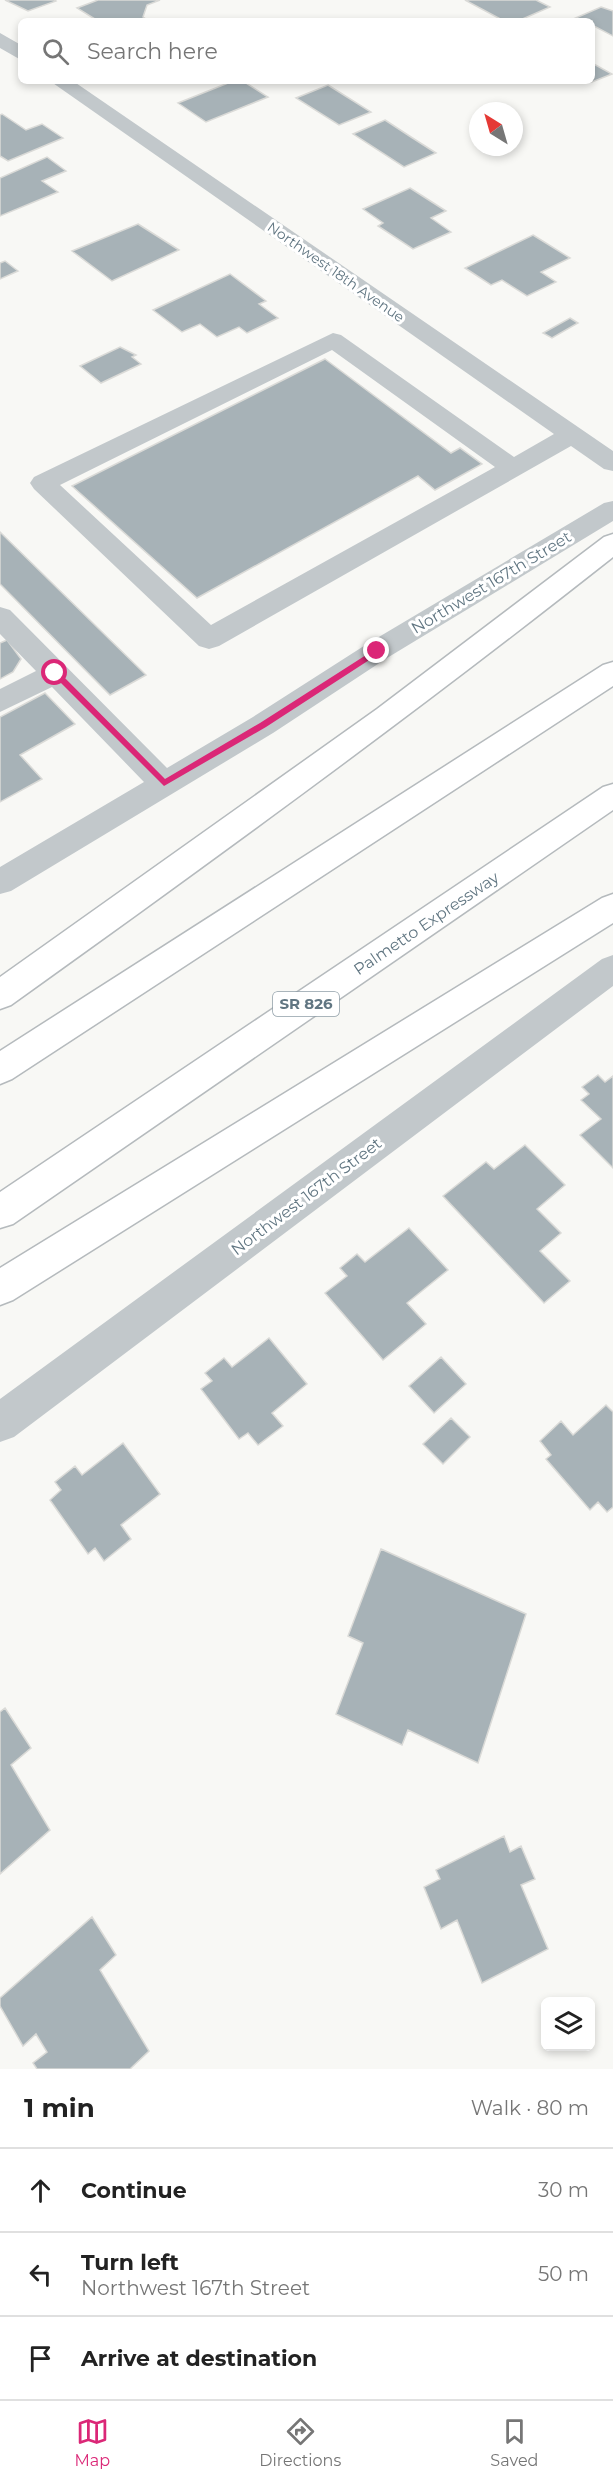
<!DOCTYPE html>
<html lang="en">
<head>
<meta charset="utf-8">
<style>
	:root { --surface:#fff; --page:#f2f2f2; --text:#222; --muted:#767676; --line:#e0e0e0; --accent:#db2777 }
	body { margin:0; font-family:Montserrat,sans-serif; background:var(--page); color:var(--text) }
	.controls { position:absolute; right:18px; bottom:18px; display:grid; overflow:hidden; border-radius:9px; box-shadow:0 3px 9px #0003 }
	.controls button { width:54px; height:54px; display:grid; place-items:center; padding:0; border:0; border-bottom:2px solid var(--line); background:var(--surface); color:var(--text); font:30px sans-serif }
	.compass { position:absolute; left:469px; top:102px; width:54px; height:54px; border-radius:50%; background:var(--surface); box-shadow:0 3px 9px #0003; rotate:323deg }
	.stop { position:absolute; width:18px; height:18px; margin:-14px; border:4px solid #db2777; border-radius:50%; background:#fff }
	.stop.end { background:#db2777; border-color:#fff; box-shadow:0 2px 6px #0008 }
	.list { margin:0; padding:0; list-style:none }
	h2 { display:flex; justify-content:space-between; align-items:center; height:78px; margin:0; padding:0 24px; font-size:26px }
	h2 small { font-size:20px; font-weight:400; color:var(--muted) }
	.list li { display:grid; grid-template-columns:39px 1fr auto; gap:18px; align-items:center; box-sizing:border-box; height:84px; padding:0 24px; border-top:2px solid var(--line) }
	.list b { display:block; font-size:22px; white-space:nowrap }
	.list p { margin:0; font-size:20px; white-space:nowrap; color:var(--muted) }
	.list em { font-size:20px; font-style:normal; color:var(--muted) }
	.icon { flex:none; width:33px; height:33px; fill:none; stroke:currentColor; stroke-width:2; stroke-linecap:round; stroke-linejoin:round }
	.map { position:relative; flex:none; width:613px; height:2069px; overflow:hidden }
	.search { position:absolute; background:var(--surface); box-shadow:0 3px 9px #0003; left:18px; right:18px; top:18px; height:66px; display:flex; align-items:center; gap:15px; box-sizing:border-box; padding:0 21px; border-radius:9px; color:var(--muted); font-size:22px }
	.sheet { height:330px; background:var(--surface) }
	nav { display:flex; justify-content:space-around; align-items:center; box-sizing:border-box; height:84px; border-top:2px solid var(--line); background:var(--surface); font-size:16px; color:var(--muted) }
	nav a { display:grid; justify-items:center; gap:3px }
	nav .on { color:var(--accent) }
	.map>svg:first-child { display:block }
	.building { fill:#a7b2b7; stroke:#dadad7; stroke-width:1.5 }
	.lines { fill:none; stroke-linecap:round; stroke-linejoin:round }
	.highway-casing { stroke:#b5babd; stroke-width:3 }
	.minor { fill:#c2c8cb; fill-rule:evenodd }
	.highway { fill:#fff; fill-rule:evenodd }
	.route { fill:#db2777 }
	.labels { text-anchor:middle; stroke-width:6; stroke-linejoin:round; paint-order:stroke }
	.far-street-label { font-size:14px; fill:#617682; stroke:#fff }
	.shield { fill:#fff; stroke:#909fa8; stroke-width:1.5 }
	.shield-label { font-size:15px; font-weight:bold; fill:#617682 }
	.street-label { font-size:16px; fill:#617682; stroke:#fff }
</style>
</head>
<body>
<div class="map">
<svg width="613" height="2069" viewBox="0 0 613 2069">
	<rect width="100%" height="100%" fill="#f8f8f5"/>
	<path class="building" d="M 5,0 L 55,0 L 56,1 L 28,11 Z
		M 98,0 L 160,0 L 147,5 L 143,17 L 149,21 L 98,21 L 77,8 Z
		M 465,0 L 536,0 L 550,7 L 518,21 L 504,21 Z
		M 601,7 L 613,11 L 613,36 L 592,25 L 592,21 L 571,20 Z
		M 592,63 L 612,74 L 592,82 L 589,81 L 592,81 Z
		M 233,81 L 243,81 L 268,97 L 206,122 L 178,103 Z
		M 328,85 L 371,112 L 339,125 L 296,98 Z
		M 2,114 L 26,130 L 42,124 L 63,138 L 8,161 L 0,156 L 0,115 Z
		M 385,120 L 411,137 L 436,153 L 404,167 L 353,134 Z
		M 47,157 L 66,171 L 42,181 L 58,192 L 0,216 L 0,178 Z
		M 410,188 L 446,211 L 431,218 L 451,232 L 413,249 L 378,226 L 383,223 L 363,209 Z
		M 138,224 L 179,250 L 112,281 L 72,251 Z
		M 533,235 L 570,258 L 541,272 L 556,282 L 527,296 L 502,280 L 491,285 L 465,268 Z
		M 5,261 L 18,271 L 0,279 L 0,263 Z
		M 230,274 L 266,301 L 259,304 L 278,318 L 247,333 L 239,327 L 217,337 L 200,324 L 182,332 L 153,310 Z
		M 570,318 L 578,323 L 552,338 L 543,333 Z
		M 120,347 L 136,355 L 132,357 L 141,364 L 101,383 L 80,366 Z
		M 325,359 L 451,453 L 460,448 L 482,464 L 435,490 L 418,476 L 197,598 L 72,486 Z
		M 0,532 L 146,675 L 110,695 L 0,584 Z
		M 7,640 L 21,659 L 13,672 L 0,679 L 0,643 Z
		M 45,693 L 75,724 L 20,755 L 42,779 L 0,802 L 0,717 Z
		M 598,1075 L 605,1082 L 613,1076 L 613,1168 L 580,1135 L 601,1119 L 581,1100 L 589,1094 L 582,1087 Z
		M 525,1145 L 565,1185 L 537,1209 L 561,1233 L 540,1251 L 570,1281 L 544,1303 L 443,1196 L 486,1162 L 494,1169 Z
		M 409,1228 L 448,1270 L 407,1303 L 426,1324 L 383,1360 L 325,1293 L 347,1276 L 340,1268 L 357,1254 L 365,1262 Z
		M 269,1338 L 307,1384 L 272,1413 L 283,1426 L 258,1445 L 248,1433 L 239,1439 L 201,1389 L 212,1381 L 205,1373 L 215,1365 L 224,1358 L 232,1367 Z
		M 441,1357 L 466,1384 L 434,1413 L 409,1386 Z
		M 606,1405 L 613,1412 L 613,1507 L 607,1512 L 598,1502 L 590,1510 L 546,1459 L 551,1455 L 540,1441 L 561,1421 L 573,1435 Z
		M 451,1418 L 470,1437 L 443,1464 L 423,1444 Z
		M 123,1443 L 160,1494 L 121,1525 L 131,1539 L 104,1561 L 95,1548 L 88,1554 L 50,1500 L 61,1490 L 55,1482 L 75,1466 L 82,1475 Z
		M 381,1549 L 526,1614 L 478,1763 L 408,1730 L 402,1745 L 336,1714 L 363,1643 L 348,1636 Z
		M 5,1708 L 31,1748 L 11,1765 L 50,1830 L 0,1874 L 0,1712 Z
		M 504,1836 L 510,1852 L 521,1846 L 535,1879 L 521,1885 L 548,1949 L 482,1983 L 457,1920 L 441,1929 L 424,1887 L 440,1879 L 436,1870 Z
		M 92,1917 L 116,1955 L 100,1970 L 149,2051 L 130,2069 L 37,2069 L 33,2063 L 47,2052 L 36,2034 L 23,2046 L 0,2006 L 0,1998 Z"/>
	<g class="lines">
		<g class="highway-casing">
			<path id="highway" d="M 613,534 L 613,557 C 417,712 215,859 11,1005 L 0,1009 L 0,977 L 377,709 L 604,537 Z
				M 613,662 L 613,686 L 12,1079 L 0,1084 L 0,1051 L 603,665 Z
				M 613,784 L 613,810 L 13,1224 L 0,1228 L 0,1192 L 603,787 Z
				M 613,894 L 613,923 L 13,1300 L 0,1305 L 0,1268 L 602,898 Z"/>
		</g>
		<path class="minor" d="M 0,33 L 21,45 L 21,60 L 0,48 Z
			M 50,81 L 73,81 L 613,451 L 613,471 L 604,469 L 571,446 L 219,646 L 209,649 L 199,646 L 34,489 L 30,483 L 34,477 L 333,333 L 341,335 L 514,457 L 554,434 ZM 332,350 L 495,467 L 211,625 L 60,485 Z
			M 613,501 L 613,521 L 387,658 L 273,733 L 11,891 L 0,894 L 0,867 L 144,782 L 52,687 L 0,712 L 0,689 L 36,671 L 0,634 L 0,607 L 10,610 L 167,768 L 253,717 L 367,644 L 604,503 Z
			M 613,955 L 613,986 L 14,1437 L 0,1442 L 0,1399 L 602,959 Z"/>
		<use href="#highway" class="highway"/>
	</g>
	<path class="route" d="M 377,648 L 380,653 L 266,727 L 164,786 L 51,673 L 58,671 L 165,779 L 260,723 Z"/>
	<g class="labels">
		<g class="far-street-label">
			<text transform="translate(336 272) rotate(35)" y="5">Northwest 18th Avenue</text>
		</g>
		<rect class="shield" x="273" y="992" width="66" height="24" rx="4.5"/>
		<g class="shield-label">
			<text x="306" y="1009">SR 826</text>
		</g>
		<g class="street-label">
			<text transform="translate(491 582) rotate(-31)" y="6">Northwest 167th Street</text>
			<text transform="translate(426 923) rotate(-34)" y="6">Palmetto Expressway</text>
			<text transform="translate(306 1196) rotate(-37)" y="6">Northwest 167th Street</text>
		</g>
	</g>
</svg>
<div class="controls">
<button><svg class="icon" aria-label="layers" viewBox="0 0 24 24"><path d="M12 4l9 5-9 5-9-5zM3 14l9 5 9-5"/></svg></button>
</div>
<svg class="compass" viewBox="-18 -18 36 36"><path d="M0-13l5 13h-10z" fill="#e53935"/><path d="M0 13l5-13h-10z" fill="#767676"/></svg>
<div class="stop" style="left:55px;top:673px"></div>
<div class="stop end" style="left:377px;top:651px"></div>
<div class="search"><svg class="icon" aria-label="search" viewBox="0 0 24 24"><circle cx="10" cy="10" r="6"/><path d="M15 15l6 6"/></svg>Search here</div>
</div>
<section class="sheet">
<h2>1 min<small>Walk · 80 m</small></h2>
<ul class="list">
<li><svg class="icon" aria-label="ahead" viewBox="0 0 24 24"><path d="M12 20V5M6 11l6-6 6 6"/></svg><div><b>Continue</b></div><em>30 m</em></li>
<li><svg class="icon" aria-label="left" viewBox="0 0 24 24"><path d="M17 20v-9H6M10 6l-5 5 5 5"/></svg><div><b>Turn left</b><p>Northwest 167th Street</p></div><em>50 m</em></li>
<li><svg class="icon" aria-label="arrive" viewBox="0 0 24 24"><path d="M6 21V4h12l-3 4 3 4H6"/></svg><div><b>Arrive at destination</b></div></li>
</ul>
</section>
<nav>
<a class="on"><svg class="icon" aria-label="map" viewBox="0 0 24 24"><path d="M3 6l6-2 6 2 6-2v14l-6 2-6-2-6 2zM9 4v14M15 6v14"/></svg>Map</a>
<a><svg class="icon" aria-label="directions" viewBox="0 0 24 24"><path d="M12 3l9 9-9 9-9-9zM9 14v-3h6M13 9l2 2-2 2"/></svg>Directions</a>
<a><svg class="icon" aria-label="saved" viewBox="0 0 24 24"><path d="M7 4h10v16l-5-4-5 4z"/></svg>Saved</a>
</nav>
</body>
</html>
